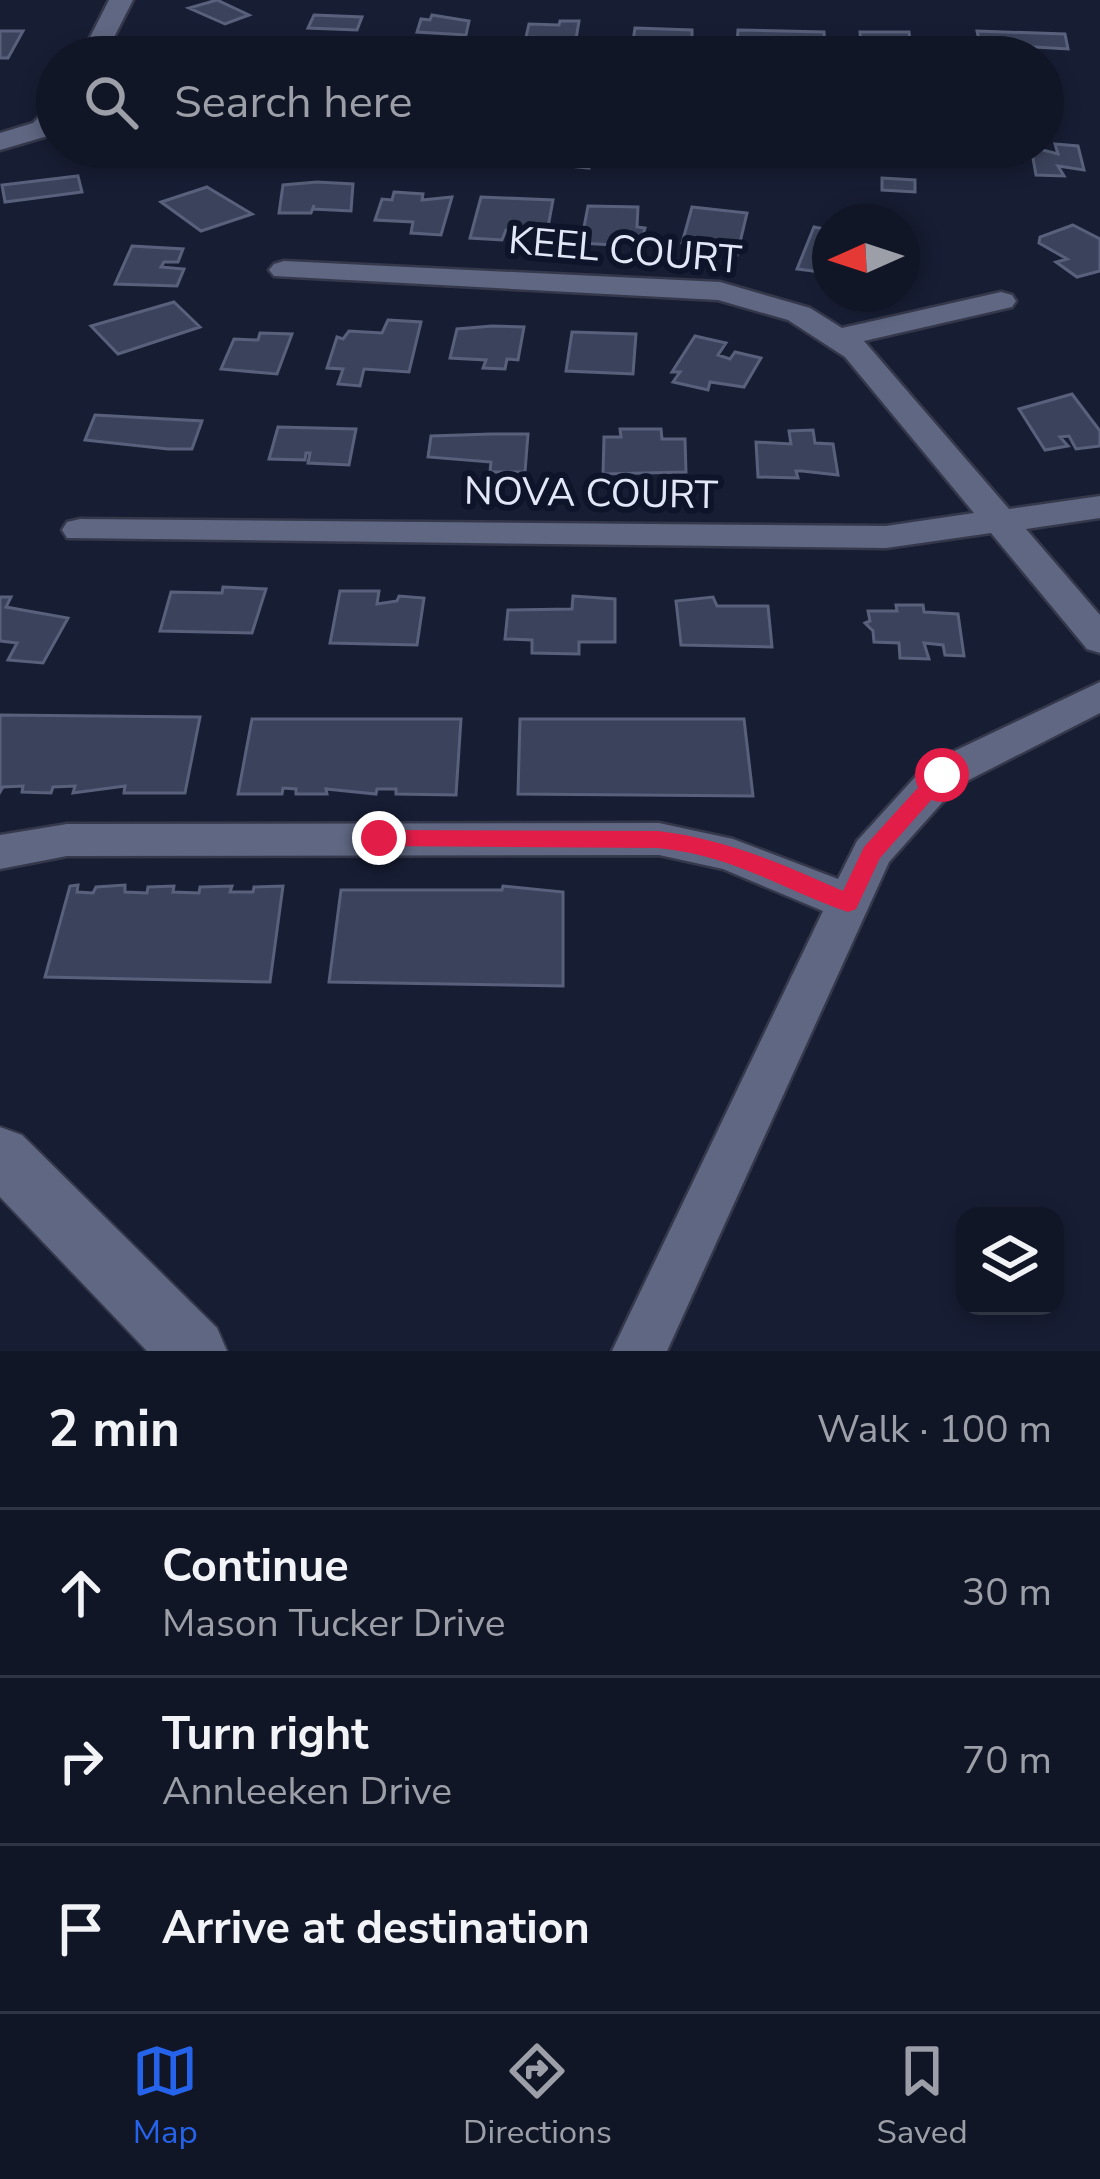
<!DOCTYPE html>
<html lang="en">
<head>
<meta charset="utf-8">
<style>
	:root { --surface:#111626; --page:#1a1f2e; --text:#f1f3f6; --muted:#9c9fa7; --line:#303543; --accent:#2563eb }
	body { margin:0; font-family:"Nunito Sans",sans-serif; background:var(--page); color:var(--text) }
	.controls { position:absolute; right:36px; bottom:36px; display:grid; overflow:hidden; border-radius:24px; box-shadow:0 6px 18px #0003 }
	.controls button { width:108px; height:108px; display:grid; place-items:center; padding:0; border:0; border-bottom:3px solid var(--line); background:var(--surface); color:var(--text); font:60px sans-serif }
	.compass { position:absolute; left:812px; top:204px; width:108px; height:108px; border-radius:50%; background:var(--surface); box-shadow:0 6px 18px #0003; rotate:267deg }
	.stop { position:absolute; width:36px; height:36px; margin:-27px; border:9px solid #e11d48; border-radius:50%; background:#fff }
	.stop.end { background:#e11d48; border-color:#fff; box-shadow:0 3px 12px #0008 }
	.list { margin:0; padding:0; list-style:none }
	h2 { display:flex; justify-content:space-between; align-items:center; height:156px; margin:0; padding:0 48px; font-size:51px }
	h2 small { font-size:39px; font-weight:400; color:var(--muted) }
	.list li { display:grid; grid-template-columns:78px 1fr auto; gap:36px; align-items:center; box-sizing:border-box; height:168px; padding:0 48px; border-top:3px solid var(--line) }
	.list b { display:block; font-size:45px; white-space:nowrap }
	.list p { margin:0; font-size:39px; white-space:nowrap; color:var(--muted) }
	.list em { font-size:39px; font-style:normal; color:var(--muted) }
	.icon { flex:none; width:66px; height:66px; fill:none; stroke:currentColor; stroke-width:2; stroke-linecap:round; stroke-linejoin:round }
	.map { position:relative; flex:none; width:1100px; height:1351px; overflow:hidden }
	.search { position:absolute; background:var(--surface); box-shadow:0 6px 18px #0003; left:36px; right:36px; top:36px; height:132px; display:flex; align-items:center; gap:30px; box-sizing:border-box; padding:0 42px; border-radius:66px; color:var(--muted); font-size:45px }
	.sheet { height:660px; background:var(--surface) }
	nav { display:flex; justify-content:space-around; align-items:center; box-sizing:border-box; height:168px; border-top:3px solid var(--line); background:var(--surface); font-size:33px; color:var(--muted) }
	nav a { display:grid; justify-items:center; gap:6px }
	nav .on { color:var(--accent) }
	.map>svg:first-child { display:block }
	.building { fill:#3b435c; stroke:#58607b; stroke-width:3 }
	.lines { fill:none; stroke-linecap:round; stroke-linejoin:round }
	.minor-casing { stroke:#35384b; stroke-width:5 }
	.tertiary-casing { stroke:#35384b; stroke-width:4 }
	.minor { fill:#5f6782; fill-rule:evenodd }
	.tertiary { fill:#5f6782; fill-rule:evenodd }
	.route { fill:#e11d48 }
	.labels { text-anchor:middle; stroke-width:12; stroke-linejoin:round; paint-order:stroke }
	.street-label { font-size:39px; fill:#e2e7f7; stroke:#0e1429 }
</style>
</head>
<body>
<div class="map">
<svg width="1100" height="1351" viewBox="0 0 1100 1351">
	<rect width="100%" height="100%" fill="#171d33"/>
	<path class="building" d="M 217,0 L 249,15 L 225,24 L 189,8 Z
		M 314,15 L 362,17 L 357,30 L 308,28 Z
		M 432,15 L 469,21 L 466,35 L 417,32 L 421,19 L 430,20 Z
		M 560,21 L 579,21 L 576,39 L 526,37 L 529,24 L 559,25 Z
		M 635,28 L 692,30 L 692,44 L 633,41 Z
		M 738,30 L 824,32 L 825,47 L 787,41 L 787,46 L 737,44 Z
		M 0,31 L 23,31 L 8,58 L 0,58 Z
		M 977,31 L 1065,34 L 1068,49 L 980,44 Z
		M 860,32 L 909,32 L 911,48 L 861,46 Z
		M 1055,144 L 1078,146 L 1084,170 L 1058,166 L 1064,176 L 1036,175 L 1031,147 L 1058,154 Z
		M 563,151 L 607,152 L 604,165 L 589,164 L 589,168 L 547,164 L 550,154 Z
		M 78,176 L 82,192 L 5,202 L 2,185 Z
		M 882,178 L 915,180 L 915,192 L 882,190 Z
		M 317,182 L 353,184 L 351,211 L 313,209 L 314,205 L 311,213 L 279,213 L 283,185 Z
		M 207,187 L 252,214 L 201,231 L 161,202 Z
		M 394,192 L 423,194 L 422,200 L 452,197 L 441,235 L 411,233 L 413,222 L 375,220 L 382,199 L 392,200 Z
		M 481,197 L 553,200 L 548,227 L 539,226 L 539,232 L 506,230 L 502,240 L 470,238 Z
		M 588,206 L 638,207 L 637,227 L 645,228 L 642,238 L 614,237 L 613,245 L 581,243 Z
		M 692,207 L 747,213 L 737,255 L 682,243 Z
		M 1073,225 L 1100,239 L 1100,271 L 1077,277 L 1056,262 L 1067,259 L 1039,243 L 1040,237 Z
		M 814,227 L 830,230 L 829,273 L 797,269 Z
		M 132,246 L 183,249 L 178,262 L 164,262 L 161,267 L 184,269 L 177,286 L 115,284 Z
		M 174,302 L 200,327 L 118,354 L 91,326 Z
		M 388,320 L 421,322 L 409,372 L 364,369 L 360,386 L 338,384 L 343,369 L 327,368 L 337,337 L 343,339 L 349,331 L 382,333 Z
		M 492,326 L 524,327 L 518,360 L 507,359 L 505,369 L 483,368 L 486,360 L 450,358 L 457,329 Z
		M 572,332 L 636,334 L 633,374 L 566,371 Z
		M 260,333 L 292,334 L 277,374 L 221,369 L 234,339 L 258,340 Z
		M 695,336 L 726,343 L 718,355 L 730,359 L 735,352 L 761,358 L 744,387 L 710,382 L 708,390 L 673,382 L 680,372 L 672,372 Z
		M 1072,394 L 1100,431 L 1100,446 L 1076,449 L 1069,436 L 1060,437 L 1068,446 L 1045,450 L 1019,409 Z
		M 95,415 L 202,421 L 192,449 L 168,449 L 85,440 Z
		M 278,427 L 356,429 L 349,465 L 308,463 L 310,453 L 306,453 L 305,460 L 269,459 Z
		M 620,429 L 661,429 L 662,439 L 685,439 L 686,472 L 603,474 L 604,437 L 621,437 Z
		M 813,430 L 815,443 L 833,444 L 838,475 L 802,471 L 796,471 L 798,478 L 758,477 L 756,442 L 791,444 L 789,431 Z
		M 491,434 L 528,434 L 525,472 L 490,472 L 491,462 L 428,457 L 431,436 Z
		M 223,587 L 266,589 L 252,633 L 160,631 L 171,592 L 222,593 Z
		M 340,591 L 379,591 L 377,604 L 397,601 L 399,596 L 424,598 L 417,645 L 330,643 Z
		M 573,596 L 615,599 L 615,642 L 579,642 L 579,654 L 532,653 L 532,640 L 505,639 L 508,610 L 572,609 Z
		M 0,597 L 11,597 L 6,607 L 68,618 L 43,663 L 8,660 L 17,643 L 0,641 Z
		M 713,597 L 717,606 L 768,606 L 772,647 L 681,645 L 676,601 Z
		M 896,605 L 923,605 L 924,612 L 958,614 L 964,656 L 945,655 L 943,645 L 924,643 L 929,659 L 900,658 L 899,643 L 874,642 L 873,631 L 865,623 L 870,621 L 868,611 L 897,611 Z
		M 0,715 L 200,717 L 185,793 L 124,793 L 125,786 L 73,793 L 75,786 L 53,787 L 51,793 L 22,792 L 23,786 L 3,787 L 0,792 Z
		M 252,719 L 461,719 L 456,795 L 396,794 L 396,789 L 377,789 L 376,794 L 326,789 L 327,794 L 296,794 L 296,789 L 283,788 L 282,794 L 238,794 Z
		M 520,719 L 744,719 L 753,796 L 518,794 Z
		M 78,885 L 77,892 L 93,893 L 96,887 L 125,885 L 125,892 L 147,893 L 148,887 L 174,886 L 173,892 L 199,893 L 200,887 L 232,886 L 230,892 L 253,892 L 254,887 L 283,886 L 270,982 L 45,977 L 70,886 Z
		M 503,886 L 563,892 L 563,986 L 329,982 L 341,890 L 502,890 Z"/>
	<g class="lines">
		<g class="minor-casing">
			<path id="minor" d="M 109,0 L 133,0 L 109,47 L 171,50 L 183,57 L 80,57 Z
				M 57,104 L 57,128 L 51,135 L 0,150 L 0,133 L 33,123 L 48,107 Z
				M 284,261 L 720,282 L 810,308 L 842,328 L 1001,292 L 1012,295 L 1016,301 L 1012,307 L 864,341 L 1009,509 L 1100,496 L 1100,518 L 1026,529 L 1100,615 L 1100,653 L 1087,649 L 991,533 L 886,548 L 67,538 L 62,530 L 67,522 L 80,519 L 886,526 L 974,513 L 845,357 L 788,320 L 718,300 L 274,276 L 269,270 L 274,264 Z
				M 1100,682 L 1100,713 L 957,786 L 889,862 L 667,1351 L 612,1351 L 823,911 L 723,869 L 659,855 L 67,856 L 0,869 L 0,835 L 67,824 L 659,823 L 733,839 L 838,879 L 857,841 L 927,764 Z"/>
		</g>
		<g class="tertiary-casing">
			<path id="tertiary" d="M 0,1127 L 22,1135 L 217,1328 L 227,1351 L 147,1351 L 0,1197 Z"/>
		</g>
		<use href="#minor" class="minor"/>
		<use href="#tertiary" class="tertiary"/>
	</g>
	<path class="route" d="M 942,767 L 952,775 L 949,780 L 880,858 L 856,909 L 848,912 C 778,888 736,856 658,848 L 379,846 L 368,838 L 379,830 L 658,831 C 726,839 782,864 843,891 L 864,847 L 934,770 Z"/>
	<g class="labels">
		<g class="street-label">
			<text transform="translate(625 249) rotate(5)" y="14">KEEL COURT</text>
			<text transform="translate(591 492) rotate(1)" y="14">NOVA COURT</text>
		</g>
	</g>
</svg>
<div class="controls">
<button><svg class="icon" aria-label="layers" viewBox="0 0 24 24"><path d="M12 4l9 5-9 5-9-5zM3 14l9 5 9-5"/></svg></button>
</div>
<svg class="compass" viewBox="-18 -18 36 36"><path d="M0-13l5 13h-10z" fill="#e53935"/><path d="M0 13l5-13h-10z" fill="#9c9fa7"/></svg>
<div class="stop" style="left:942px;top:775px"></div>
<div class="stop end" style="left:379px;top:838px"></div>
<div class="search"><svg class="icon" aria-label="search" viewBox="0 0 24 24"><circle cx="10" cy="10" r="6"/><path d="M15 15l6 6"/></svg>Search here</div>
</div>
<section class="sheet">
<h2>2 min<small>Walk · 100 m</small></h2>
<ul class="list">
<li><svg class="icon" aria-label="ahead" viewBox="0 0 24 24"><path d="M12 20V5M6 11l6-6 6 6"/></svg><div><b>Continue</b><p>Mason Tucker Drive</p></div><em>30 m</em></li>
<li><svg class="icon" aria-label="right" viewBox="0 0 24 24"><path d="M7 20v-9h11M14 6l5 5-5 5"/></svg><div><b>Turn right</b><p>Annleeken Drive</p></div><em>70 m</em></li>
<li><svg class="icon" aria-label="arrive" viewBox="0 0 24 24"><path d="M6 21V4h12l-3 4 3 4H6"/></svg><div><b>Arrive at destination</b></div></li>
</ul>
</section>
<nav>
<a class="on"><svg class="icon" aria-label="map" viewBox="0 0 24 24"><path d="M3 6l6-2 6 2 6-2v14l-6 2-6-2-6 2zM9 4v14M15 6v14"/></svg>Map</a>
<a><svg class="icon" aria-label="directions" viewBox="0 0 24 24"><path d="M12 3l9 9-9 9-9-9zM9 14v-3h6M13 9l2 2-2 2"/></svg>Directions</a>
<a><svg class="icon" aria-label="saved" viewBox="0 0 24 24"><path d="M7 4h10v16l-5-4-5 4z"/></svg>Saved</a>
</nav>
</body>
</html>
